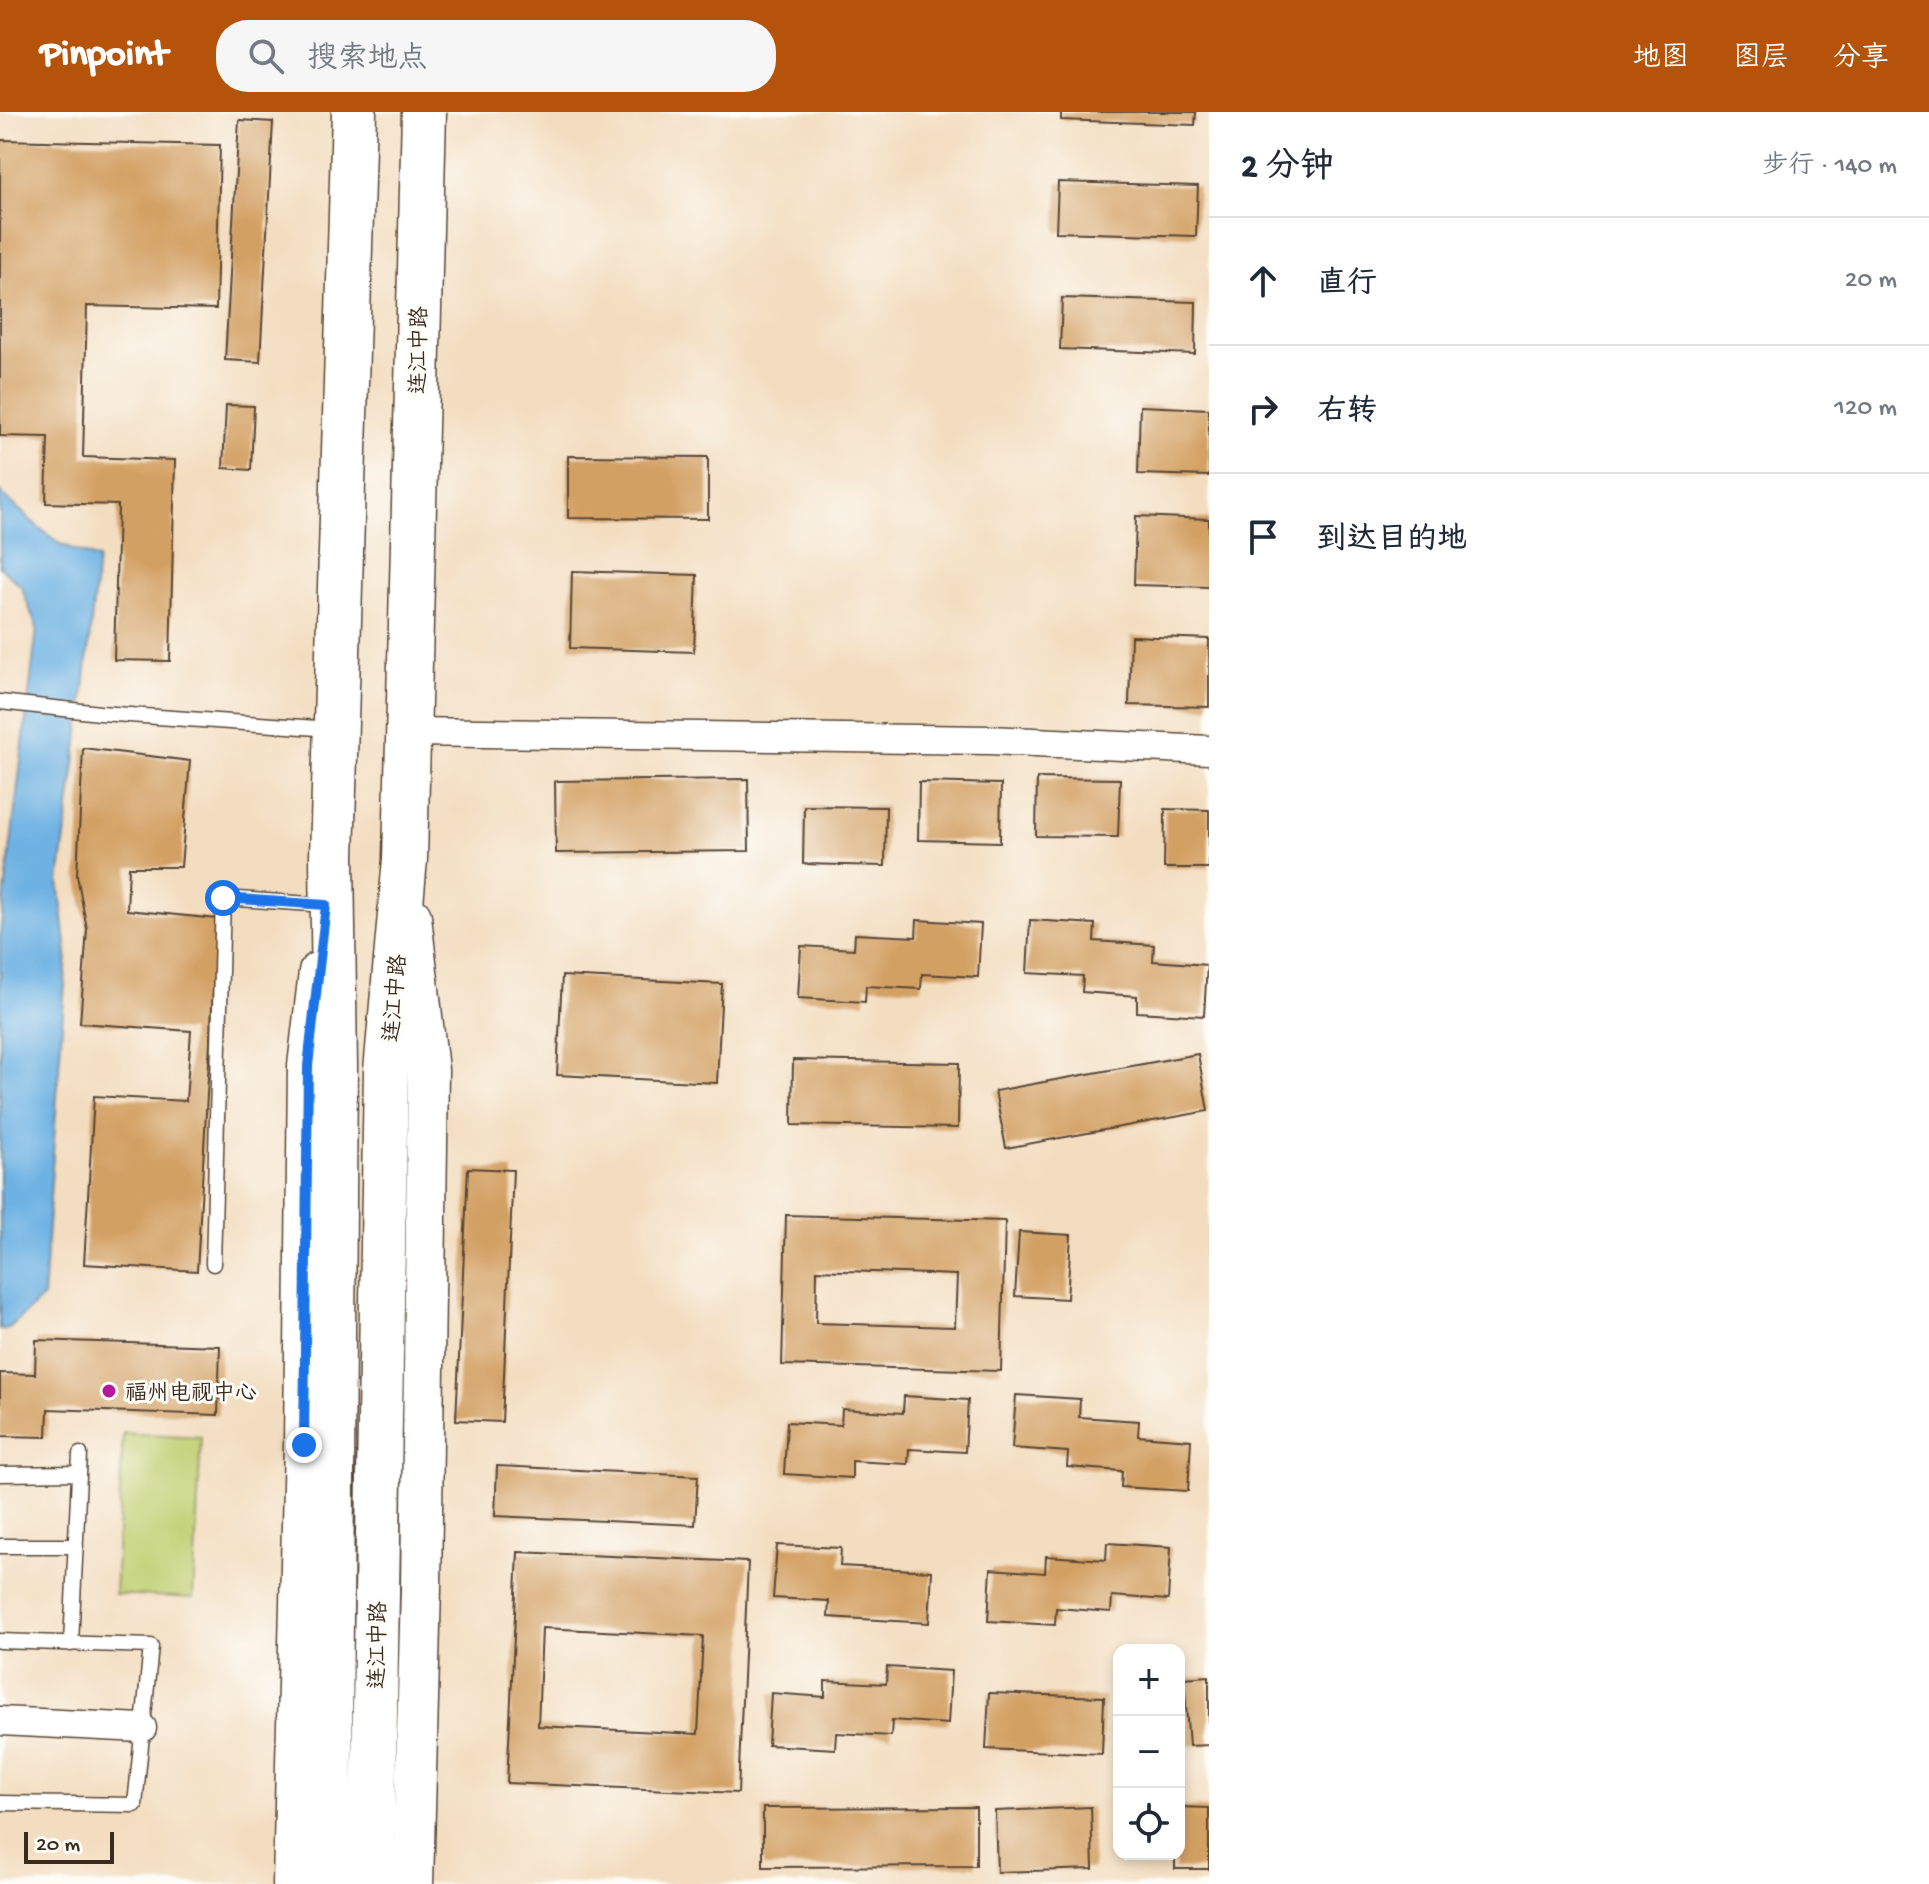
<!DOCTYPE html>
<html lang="zh">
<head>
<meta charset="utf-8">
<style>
	:root { --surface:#fff; --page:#f6f6f7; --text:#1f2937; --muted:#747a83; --line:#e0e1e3; --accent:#b45309 }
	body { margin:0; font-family:"Gochi Hand","LXGW WenKai TC",sans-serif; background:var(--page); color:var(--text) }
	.controls { position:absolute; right:24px; bottom:24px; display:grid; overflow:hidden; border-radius:16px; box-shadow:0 4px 12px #0003 }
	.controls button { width:72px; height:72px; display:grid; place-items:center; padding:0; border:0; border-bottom:2px solid var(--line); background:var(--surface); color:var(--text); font:40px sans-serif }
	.scale { position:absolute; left:24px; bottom:20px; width:90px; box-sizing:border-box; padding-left:8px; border:4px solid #3b2a1e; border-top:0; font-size:22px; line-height:28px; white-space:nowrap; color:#3b2a1e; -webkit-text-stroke:6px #fdfcf7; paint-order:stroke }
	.stop { position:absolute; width:24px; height:24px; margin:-18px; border:6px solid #1a73e8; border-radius:50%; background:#fff }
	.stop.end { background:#1a73e8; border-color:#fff; box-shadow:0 2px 8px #0008 }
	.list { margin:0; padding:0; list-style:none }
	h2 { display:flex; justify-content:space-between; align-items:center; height:104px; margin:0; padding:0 32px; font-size:34px }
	h2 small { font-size:26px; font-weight:400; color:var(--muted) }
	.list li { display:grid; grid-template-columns:52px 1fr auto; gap:24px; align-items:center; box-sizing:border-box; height:128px; padding:0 32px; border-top:2px solid var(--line) }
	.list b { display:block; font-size:30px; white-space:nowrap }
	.list em { font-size:26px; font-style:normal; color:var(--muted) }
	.icon { flex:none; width:44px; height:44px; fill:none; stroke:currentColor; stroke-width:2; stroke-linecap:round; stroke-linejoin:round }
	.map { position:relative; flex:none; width:1209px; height:1772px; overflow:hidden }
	header { display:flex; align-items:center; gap:48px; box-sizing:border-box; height:112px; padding:0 40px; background:var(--accent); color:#fff }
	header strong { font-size:38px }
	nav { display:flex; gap:44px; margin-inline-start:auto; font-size:28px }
	.search { width:560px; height:72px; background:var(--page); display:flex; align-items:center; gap:20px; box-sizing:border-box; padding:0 28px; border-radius:32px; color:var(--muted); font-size:30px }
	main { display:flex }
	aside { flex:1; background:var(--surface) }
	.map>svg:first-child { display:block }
	.green { fill:#c0cf71; stroke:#7e7c48; stroke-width:2 }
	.water { fill:#6eb2e3; stroke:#546e80; stroke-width:2 }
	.building { fill:#d3a064; fill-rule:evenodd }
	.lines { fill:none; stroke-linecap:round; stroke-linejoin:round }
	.service-casing { stroke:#574536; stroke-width:17 }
	.minor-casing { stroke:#574536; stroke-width:31 }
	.secondary-casing { stroke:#574536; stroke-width:43 }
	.trunk-casing { stroke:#574536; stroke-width:47 }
	.service { stroke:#fff; stroke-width:14 }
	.minor { stroke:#fff; stroke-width:28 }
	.secondary { stroke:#fff; stroke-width:40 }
	.trunk { stroke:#fff; stroke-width:44 }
	.route { stroke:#1a73e8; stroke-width:10 }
	.poi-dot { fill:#b5179e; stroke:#fdfcf7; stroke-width:3 }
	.labels { text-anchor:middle; stroke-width:6; stroke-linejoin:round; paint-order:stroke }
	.street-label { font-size:22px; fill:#3b2a1e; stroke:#fdfcf7 }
	.poi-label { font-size:22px; fill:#3b2a1e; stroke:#fdfcf7; text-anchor:start }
</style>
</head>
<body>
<header>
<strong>Pinpoint</strong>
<div class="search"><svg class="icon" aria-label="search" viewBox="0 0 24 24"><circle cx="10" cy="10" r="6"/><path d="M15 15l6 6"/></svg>搜索地点</div>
<nav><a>地图</a><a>图层</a><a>分享</a></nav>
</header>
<main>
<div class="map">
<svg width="1209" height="1772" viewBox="0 0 1209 1772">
	<rect width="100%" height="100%" fill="#fdfcf7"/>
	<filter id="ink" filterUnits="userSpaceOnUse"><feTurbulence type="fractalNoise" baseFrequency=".0125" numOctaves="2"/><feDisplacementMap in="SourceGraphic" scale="16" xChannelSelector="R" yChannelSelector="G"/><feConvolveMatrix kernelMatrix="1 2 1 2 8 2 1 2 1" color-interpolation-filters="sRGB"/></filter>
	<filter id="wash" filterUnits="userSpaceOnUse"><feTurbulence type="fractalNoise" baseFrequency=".006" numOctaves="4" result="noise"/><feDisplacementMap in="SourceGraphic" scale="32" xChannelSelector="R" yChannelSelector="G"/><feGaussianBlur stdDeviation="1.8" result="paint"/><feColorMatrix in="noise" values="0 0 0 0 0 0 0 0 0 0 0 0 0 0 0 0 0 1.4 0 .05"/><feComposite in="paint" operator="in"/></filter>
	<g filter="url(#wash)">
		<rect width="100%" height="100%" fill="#f3ddc0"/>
		<path class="green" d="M 123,1321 L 201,1325 L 193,1486 L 115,1482 Z"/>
		<path class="water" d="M 0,380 L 37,414 L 60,432 L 98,447 L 79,622 L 59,769 L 67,842 L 43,1185 L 9,1216 L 0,1218 L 0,822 L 37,516 L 21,474 L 0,455 Z"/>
		<g id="blocks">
			<path class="building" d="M 1061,0 L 1196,0 L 1195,13 L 1061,8 Z
				M 239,8 L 273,10 L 260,250 L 225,248 Z
				M 0,28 L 220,33 L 216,197 L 87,194 L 83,345 L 175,348 L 170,549 L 114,548 L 118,393 L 46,391 L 48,325 L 0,324 Z
				M 1058,70 L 1198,74 L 1196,124 L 1056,120 Z
				M 1062,186 L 1196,190 L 1195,242 L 1060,237 Z
				M 226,293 L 254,294 L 251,358 L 223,356 Z
				M 1140,294 L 1209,297 L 1209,364 L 1138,362 Z
				M 568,344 L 708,345 L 708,407 L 568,406 Z
				M 1136,404 L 1209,407 L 1209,475 L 1134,473 Z
				M 572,459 L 697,463 L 694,540 L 570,536 Z
				M 1131,524 L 1209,527 L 1209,595 L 1129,593 Z
				M 83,636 L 190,649 L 181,755 L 129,755 L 127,798 L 217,807 L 197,1159 L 84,1152 L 94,984 L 186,989 L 191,919 L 80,911 L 87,817 L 77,763 Z
				M 1037,666 L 1120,667 L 1118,725 L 1036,724 Z
				M 748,667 L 749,739 L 556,741 L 555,669 Z
				M 919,670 L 1001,672 L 1000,730 L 918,728 Z
				M 804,694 L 886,695 L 885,754 L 803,752 Z
				M 1165,697 L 1209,698 L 1209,756 L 1164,756 Z
				M 917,808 L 981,812 L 978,865 L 922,862 L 921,877 L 866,874 L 865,890 L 798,886 L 801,834 L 854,837 L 855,822 L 916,825 Z
				M 1030,808 L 1095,812 L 1094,829 L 1154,833 L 1153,849 L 1207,853 L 1204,904 L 1137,900 L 1137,884 L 1082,880 L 1083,864 L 1027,861 Z
				M 562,864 L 722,872 L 717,971 L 557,963 Z
				M 1198,942 L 1208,999 L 1006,1036 L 995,979 Z
				M 793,948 L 959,951 L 958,1016 L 792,1013 Z
				M 468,1056 L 513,1058 L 502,1310 L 456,1308 Z
				M 786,1103 L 1005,1109 L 1001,1259 L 782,1253 ZM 817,1158 L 957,1163 L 955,1215 L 816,1211 Z
				M 1019,1120 L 1071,1123 L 1067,1187 L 1015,1184 Z
				M 36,1228 L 220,1234 L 218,1303 L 48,1297 L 47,1325 L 0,1324 L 0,1261 L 35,1262 Z
				M 1016,1283 L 1080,1287 L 1079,1305 L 1139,1309 L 1138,1324 L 1191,1328 L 1188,1379 L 1121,1375 L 1122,1359 L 1067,1355 L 1068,1340 L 1012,1336 Z
				M 904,1284 L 968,1288 L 965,1340 L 909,1337 L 908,1352 L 852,1349 L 852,1366 L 784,1362 L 787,1310 L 841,1313 L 842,1297 L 903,1301 Z
				M 497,1354 L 698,1364 L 695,1413 L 495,1404 Z
				M 1107,1431 L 1171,1435 L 1168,1488 L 1112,1484 L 1111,1500 L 1056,1496 L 1055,1513 L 988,1509 L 991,1457 L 1045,1461 L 1046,1444 L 1106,1448 Z
				M 777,1433 L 841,1436 L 840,1454 L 932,1459 L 929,1511 L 828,1505 L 829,1489 L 773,1486 Z
				M 518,1440 L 748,1450 L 738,1681 L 507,1671 ZM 542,1516 L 703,1524 L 698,1622 L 538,1614 Z
				M 887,1555 L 951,1559 L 948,1612 L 892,1608 L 891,1624 L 836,1621 L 835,1637 L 768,1633 L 771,1581 L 825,1585 L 825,1569 L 886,1572 Z
				M 1209,1564 L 1209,1633 L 1189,1634 L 1184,1566 Z
				M 989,1581 L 1104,1585 L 1102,1642 L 986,1637 Z
				M 976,1695 L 976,1754 L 763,1755 L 763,1696 Z
				M 1091,1695 L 1093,1757 L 997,1760 L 995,1699 Z
				M 1179,1695 L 1209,1696 L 1209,1757 L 1175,1757 L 1175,1742 L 1179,1742 Z"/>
		</g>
	</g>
	<g filter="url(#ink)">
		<use href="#blocks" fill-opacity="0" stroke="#574536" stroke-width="2"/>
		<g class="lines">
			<g class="service-casing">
				<path id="service" d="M 0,590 L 100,601 L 332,617
					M 213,1152 L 223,786 L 326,793
					M 0,1362 L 79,1361
					M 0,1434 L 76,1434
					M 0,1529 L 151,1534 L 135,1693 L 0,1691
					M 71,1532 L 80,1342"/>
			</g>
			<g class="minor-casing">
				<path id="minor" d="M 408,620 L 990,628 L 1209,638
					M 0,1609 L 142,1616"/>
			</g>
			<g class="secondary-casing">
				<path id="secondary" d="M 411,805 L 428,958 L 421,1476 L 413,1772
					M 293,1772 L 304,1333 L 308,954 L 319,860"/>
			</g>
			<g class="trunk-casing">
				<path id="trunk" d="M 329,1772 L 335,954 L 332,745 L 354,0
					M 372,1772 L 386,959 L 405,747 L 424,0"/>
			</g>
			<use href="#service" class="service"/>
			<use href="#minor" class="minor"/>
			<use href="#secondary" class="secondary"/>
			<use href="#trunk" class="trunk"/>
		</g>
	</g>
	<g class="lines" filter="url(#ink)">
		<path class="route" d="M 223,786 L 326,793 L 308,954 L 304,1333"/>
	</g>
	<circle class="poi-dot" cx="109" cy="1279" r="8"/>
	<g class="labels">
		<g class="street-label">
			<text transform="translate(417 238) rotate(-89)" y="8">连江中路</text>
			<text transform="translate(393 886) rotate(-85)" y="8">连江中路</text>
			<text transform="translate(376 1533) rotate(-89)" y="8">连江中路</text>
		</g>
		<g class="poi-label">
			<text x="125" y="1287">福州电视中心</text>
		</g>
	</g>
</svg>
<div class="controls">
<button>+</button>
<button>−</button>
<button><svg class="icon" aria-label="locate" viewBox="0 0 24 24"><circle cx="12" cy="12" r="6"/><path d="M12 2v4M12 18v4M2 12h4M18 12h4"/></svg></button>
</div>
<div class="scale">20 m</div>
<div class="stop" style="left:223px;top:786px"></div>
<div class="stop end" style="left:304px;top:1333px"></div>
</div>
<aside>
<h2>2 分钟<small>步行 · 140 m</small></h2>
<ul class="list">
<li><svg class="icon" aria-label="ahead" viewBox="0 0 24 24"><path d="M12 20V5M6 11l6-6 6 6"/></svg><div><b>直行</b></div><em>20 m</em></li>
<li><svg class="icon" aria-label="right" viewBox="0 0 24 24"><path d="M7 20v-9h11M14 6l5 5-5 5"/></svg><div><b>右转</b></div><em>120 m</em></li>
<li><svg class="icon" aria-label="arrive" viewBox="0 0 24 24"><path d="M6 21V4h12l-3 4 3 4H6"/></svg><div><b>到达目的地</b></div></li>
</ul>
</aside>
</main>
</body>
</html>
